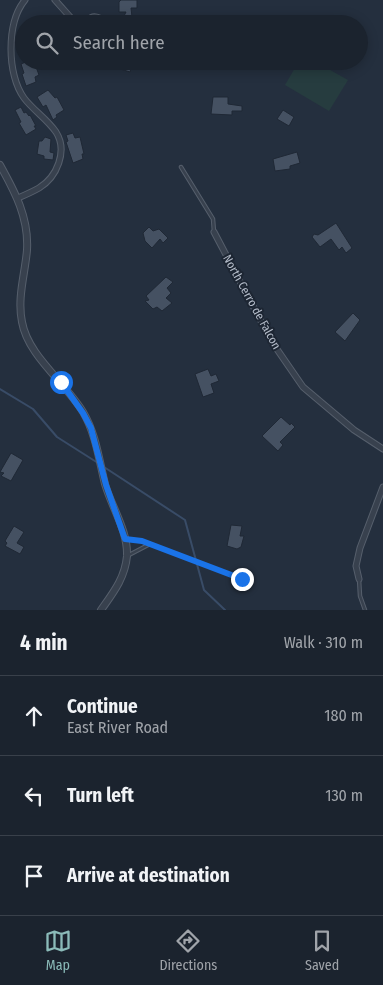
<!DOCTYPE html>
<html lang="en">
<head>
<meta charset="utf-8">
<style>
	:root { --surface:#1b232e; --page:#242b36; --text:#f1f3f6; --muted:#a0a4aa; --line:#39404a; --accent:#8bbbb9 }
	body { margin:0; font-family:"Fira Sans Condensed",sans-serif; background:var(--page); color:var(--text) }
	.stop { position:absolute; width:15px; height:15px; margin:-11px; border:4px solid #1a73e8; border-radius:50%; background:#fff }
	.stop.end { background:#1a73e8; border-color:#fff; box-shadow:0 1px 5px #0008 }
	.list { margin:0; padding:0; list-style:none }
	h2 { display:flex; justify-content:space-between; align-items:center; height:65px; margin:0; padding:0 20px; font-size:21px }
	h2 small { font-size:16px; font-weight:400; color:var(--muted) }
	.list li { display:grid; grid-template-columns:32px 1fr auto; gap:15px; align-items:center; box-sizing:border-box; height:80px; padding:0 20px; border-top:1px solid var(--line) }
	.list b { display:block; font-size:19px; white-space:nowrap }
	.list p { margin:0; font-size:16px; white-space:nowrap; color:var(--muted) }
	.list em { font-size:16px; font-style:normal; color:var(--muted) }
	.icon { flex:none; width:28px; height:28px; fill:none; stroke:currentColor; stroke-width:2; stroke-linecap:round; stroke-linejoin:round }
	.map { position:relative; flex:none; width:383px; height:610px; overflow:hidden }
	.search { position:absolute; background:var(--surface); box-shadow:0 2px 12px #0003; left:15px; right:15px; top:15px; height:55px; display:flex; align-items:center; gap:12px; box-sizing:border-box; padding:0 18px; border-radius:28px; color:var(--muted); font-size:19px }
	.sheet { height:305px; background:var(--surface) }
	nav { display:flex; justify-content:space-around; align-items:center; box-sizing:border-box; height:70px; border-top:1px solid var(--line); background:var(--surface); font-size:14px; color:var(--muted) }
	nav a { display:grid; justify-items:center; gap:2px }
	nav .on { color:var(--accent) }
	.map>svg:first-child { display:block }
	.green { fill:#263c3f }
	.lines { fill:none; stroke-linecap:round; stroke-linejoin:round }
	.stream { stroke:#394c67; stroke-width:2 }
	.building { fill:#455162; stroke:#1f2835 }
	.service-casing { stroke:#565f6c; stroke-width:4.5 }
	.minor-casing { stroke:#565f6c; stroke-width:7 }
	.tertiary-casing { stroke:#565f6c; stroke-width:8 }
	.service { stroke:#38414e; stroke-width:2.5 }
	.minor { stroke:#38414e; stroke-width:5 }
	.tertiary { stroke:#38414e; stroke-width:6 }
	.route { stroke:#1a73e8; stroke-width:6 }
	.labels { text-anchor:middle; stroke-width:4; stroke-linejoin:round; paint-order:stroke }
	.street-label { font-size:12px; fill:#b4bcc9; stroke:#1d2633 }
</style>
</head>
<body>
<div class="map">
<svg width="383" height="610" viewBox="0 0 383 610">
	<rect width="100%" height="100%" fill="#242f3e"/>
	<path class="green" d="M 299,61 L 314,61 L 348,80 L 329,111 L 285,85 Z"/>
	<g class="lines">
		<path class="stream" d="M 0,389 L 33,409 L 57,437 L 98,463
			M 104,467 L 185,520 L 204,590 L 225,610"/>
	</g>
	<path class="building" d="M 121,0 L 137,0 L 137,8 L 131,8 L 132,17 L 145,24 L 120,24 L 126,12 L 119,12 L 119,2 Z
		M 28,61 L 34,61 L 39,75 L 35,77 L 36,82 L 26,86 L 22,74 L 24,73 L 21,64 Z
		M 116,61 L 133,61 L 130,72 L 114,67 Z
		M 48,90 L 55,98 L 57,97 L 64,110 L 56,115 L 57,117 L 53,120 L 46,105 L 43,107 L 37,97 Z
		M 213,97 L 228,97 L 228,104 L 242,106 L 242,111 L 232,111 L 232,115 L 211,114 Z
		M 21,107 L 24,113 L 26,112 L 29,116 L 30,115 L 36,126 L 34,126 L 36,129 L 26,135 L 19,123 L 21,122 L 15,110 Z
		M 283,110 L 294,117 L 289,126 L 277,119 Z
		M 73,133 L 75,138 L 80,137 L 84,154 L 82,154 L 83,159 L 73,163 L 66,142 L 68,141 L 66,135 Z
		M 45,137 L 51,139 L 50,152 L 54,153 L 53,160 L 44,159 L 44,156 L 37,154 L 39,141 L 42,141 Z
		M 297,152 L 300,163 L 290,166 L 290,169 L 275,171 L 273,159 Z
		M 336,223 L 352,248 L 346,253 L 342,247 L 339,250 L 331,239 L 320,247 L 312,237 L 314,234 L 318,235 Z
		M 149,227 L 153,231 L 159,229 L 168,238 L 163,243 L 160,239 L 152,248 L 145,241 L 143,233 Z
		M 166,277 L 173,282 L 167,288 L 171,293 L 166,298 L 172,303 L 162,311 L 157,307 L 153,309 L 145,301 L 149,300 L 146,296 Z
		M 353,313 L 360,320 L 345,341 L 335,332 Z
		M 208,369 L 211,376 L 216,374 L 219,381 L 211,384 L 214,393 L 203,397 L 195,374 Z
		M 281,417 L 290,425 L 291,423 L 295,427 L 280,442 L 283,445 L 278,451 L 262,436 Z
		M 11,453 L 23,460 L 11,481 L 1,476 L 4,473 L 0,472 Z
		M 231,525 L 242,526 L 240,536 L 244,536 L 241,547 L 237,549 L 227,546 Z
		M 14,526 L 24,532 L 17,543 L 24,547 L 20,554 L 5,546 L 7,543 L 5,541 Z"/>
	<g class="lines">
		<g class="service-casing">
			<path id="service" d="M 181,167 L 213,219 L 214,232
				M 126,539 L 142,541 L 242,579
				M 127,556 L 150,544
				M 359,579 L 360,596 L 365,610"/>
		</g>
		<g class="minor-casing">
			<path id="minor" d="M 55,0 L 72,19 L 86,23
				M 86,24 C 88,18 93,15 99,18 L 103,24
				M 18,198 C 25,195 32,192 39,188 C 57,177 68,151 56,132 C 47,119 33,110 24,98 C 7,75 6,23 25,0
				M 214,232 L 272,342 L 303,387 L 354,430 L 383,449
				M 359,579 L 356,566 L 360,548 L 383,487"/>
		</g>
		<g class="tertiary-casing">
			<path id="tertiary" d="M 0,165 C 15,192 29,218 27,250 C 25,274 17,298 22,322 C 28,356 65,382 83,412 C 96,434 99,460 105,484 C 112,508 128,531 127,556 C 125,578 113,593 101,610"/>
		</g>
		<use href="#service" class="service"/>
		<use href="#minor" class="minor"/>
		<use href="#tertiary" class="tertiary"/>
	</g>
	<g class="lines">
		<path class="route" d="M 61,382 L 83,413 L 91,428 L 106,485 L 125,539 L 142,541 L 242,579"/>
	</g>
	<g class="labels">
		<g class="street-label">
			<text transform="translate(252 302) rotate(61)" y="4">North Cerro de Falcon</text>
		</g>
	</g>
</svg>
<div class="stop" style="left:61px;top:382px"></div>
<div class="stop end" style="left:242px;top:579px"></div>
<div class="search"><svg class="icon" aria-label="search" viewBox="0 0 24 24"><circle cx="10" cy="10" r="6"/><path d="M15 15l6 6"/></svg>Search here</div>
</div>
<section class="sheet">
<h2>4 min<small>Walk · 310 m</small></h2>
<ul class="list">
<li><svg class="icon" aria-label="ahead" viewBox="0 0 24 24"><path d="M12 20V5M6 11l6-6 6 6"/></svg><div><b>Continue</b><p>East River Road</p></div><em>180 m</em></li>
<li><svg class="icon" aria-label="left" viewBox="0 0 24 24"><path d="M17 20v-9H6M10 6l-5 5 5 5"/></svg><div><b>Turn left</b></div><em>130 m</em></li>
<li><svg class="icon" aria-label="arrive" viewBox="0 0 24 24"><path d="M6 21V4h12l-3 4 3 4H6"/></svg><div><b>Arrive at destination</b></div></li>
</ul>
</section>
<nav>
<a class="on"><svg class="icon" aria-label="map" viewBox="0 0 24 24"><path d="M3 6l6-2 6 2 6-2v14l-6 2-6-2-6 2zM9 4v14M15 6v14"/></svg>Map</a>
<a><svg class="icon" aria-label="directions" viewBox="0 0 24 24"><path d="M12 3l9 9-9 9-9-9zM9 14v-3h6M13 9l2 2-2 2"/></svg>Directions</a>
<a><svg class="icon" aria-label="saved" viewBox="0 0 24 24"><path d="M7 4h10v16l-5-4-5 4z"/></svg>Saved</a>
</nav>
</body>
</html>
